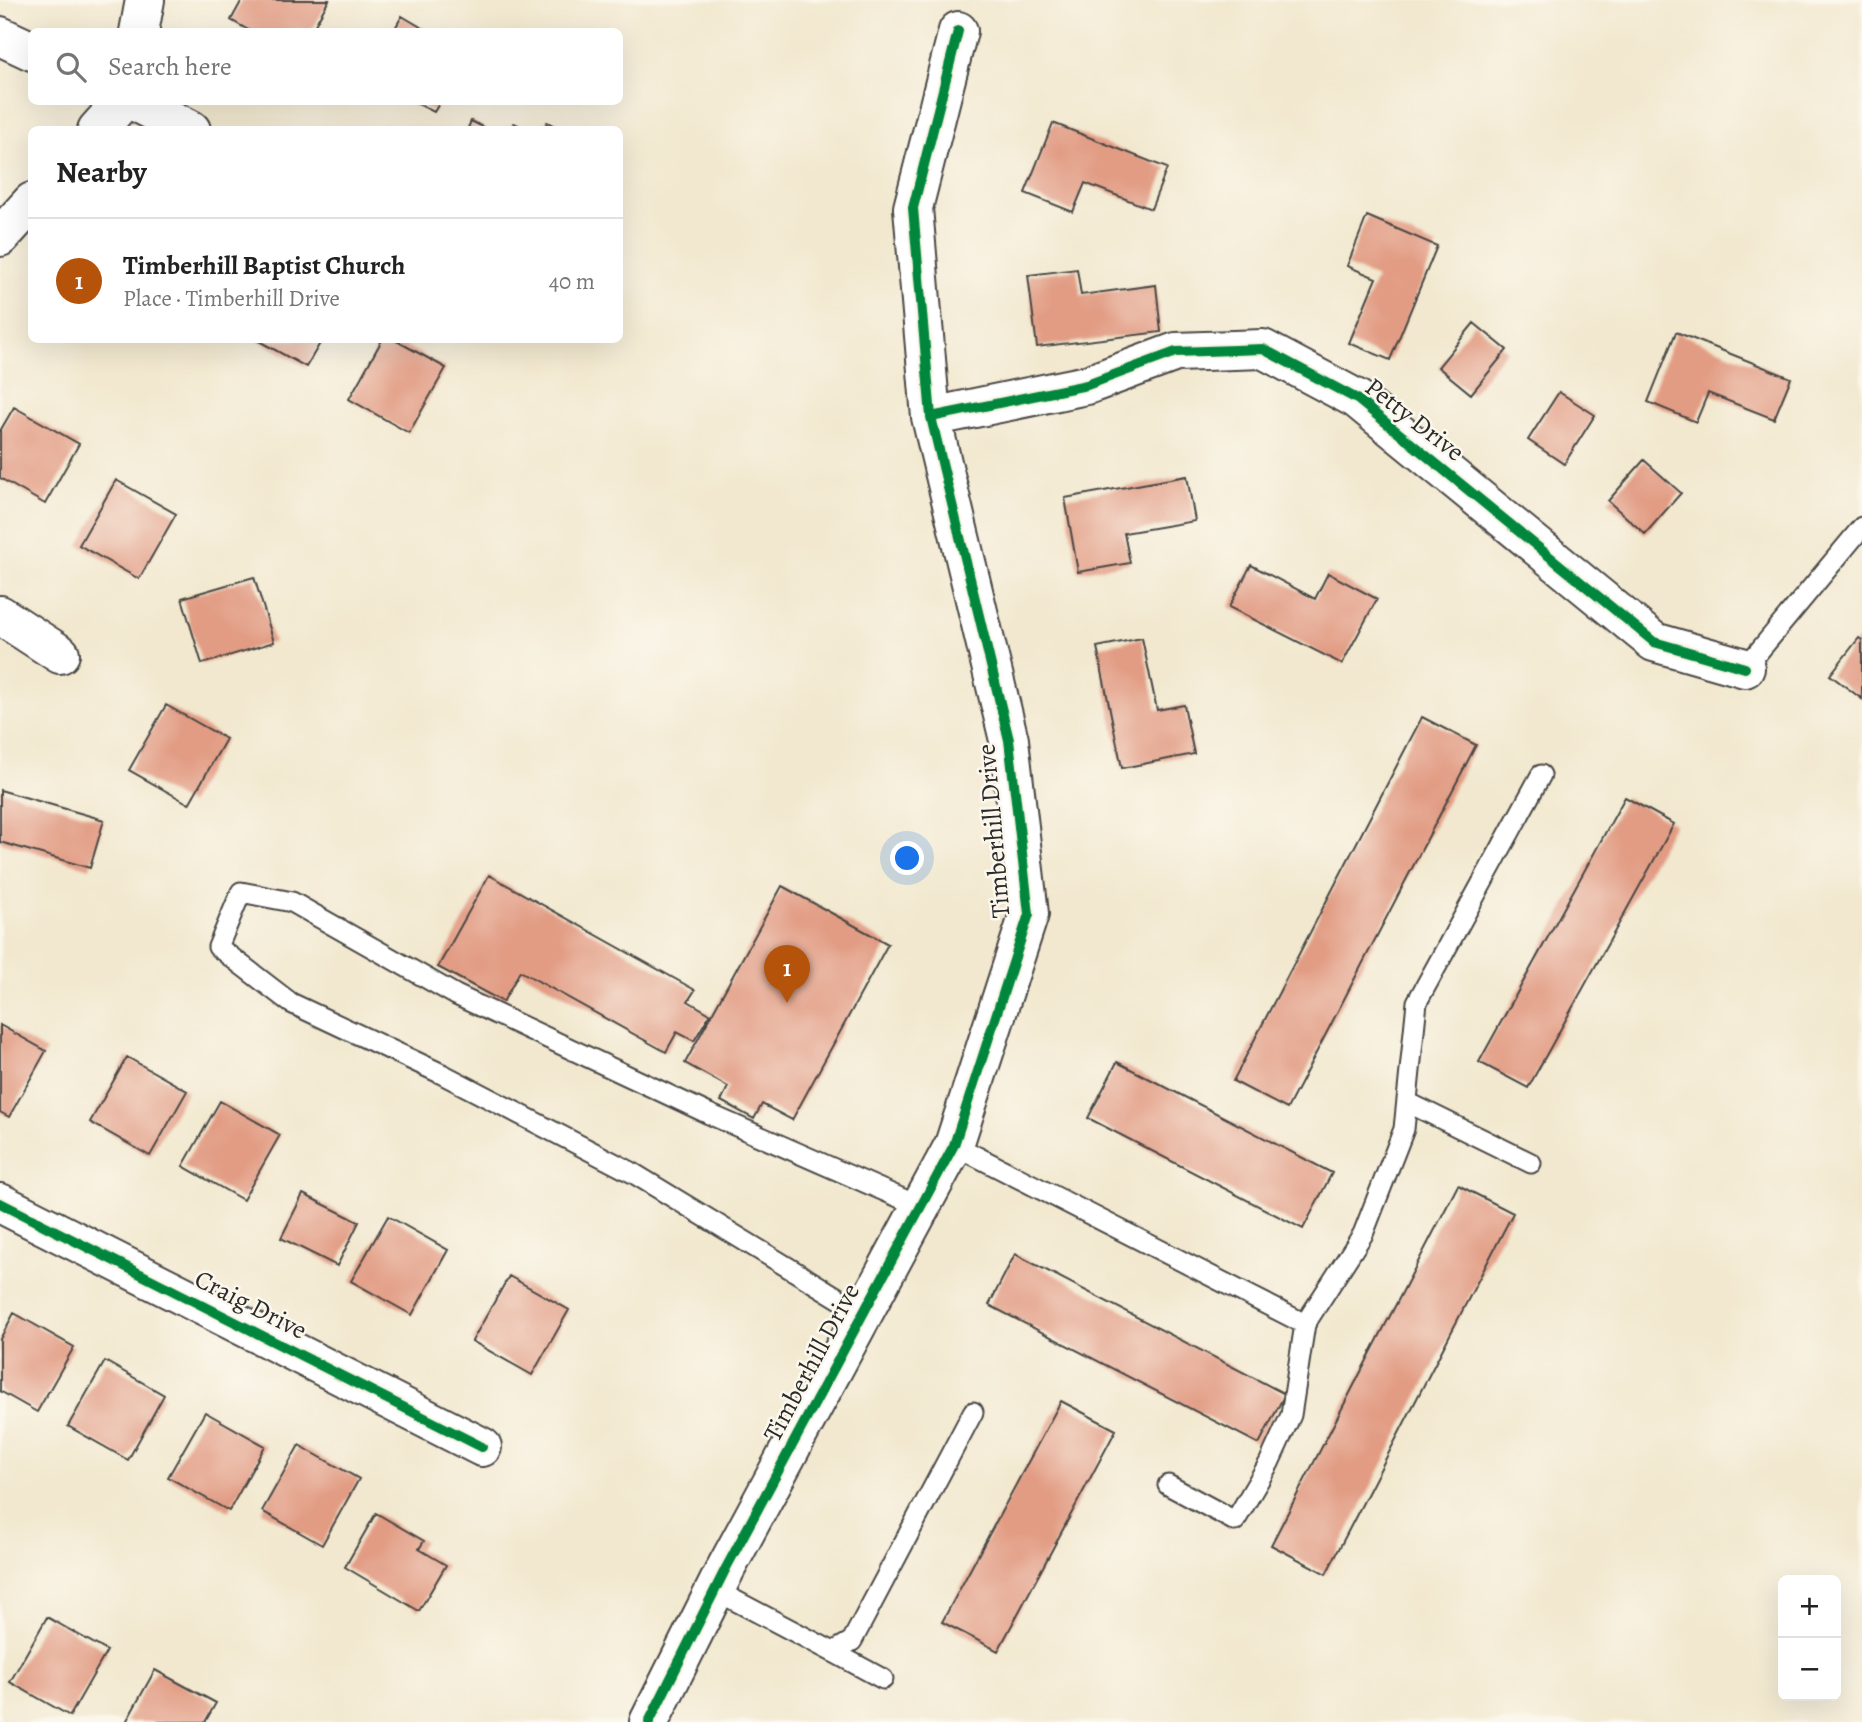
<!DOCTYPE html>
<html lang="en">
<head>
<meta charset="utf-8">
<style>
	:root { --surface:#fff; --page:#f6f6f6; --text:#222; --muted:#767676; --line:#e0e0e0; --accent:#b45309 }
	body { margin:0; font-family:Alegreya,serif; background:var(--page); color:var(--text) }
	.controls { position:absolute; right:21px; bottom:21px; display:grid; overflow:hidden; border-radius:10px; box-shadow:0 7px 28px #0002 }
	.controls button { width:63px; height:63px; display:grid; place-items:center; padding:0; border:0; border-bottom:2px solid var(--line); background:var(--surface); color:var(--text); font:35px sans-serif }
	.you { position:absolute; left:908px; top:859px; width:24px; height:24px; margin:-18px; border:5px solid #fff; border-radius:50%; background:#1a73e8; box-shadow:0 0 0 10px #1a73e833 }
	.badge { display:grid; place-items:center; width:46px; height:46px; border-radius:50%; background:var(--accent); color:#fff; font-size:23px; font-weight:700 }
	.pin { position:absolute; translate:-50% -58px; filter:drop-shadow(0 2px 4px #0008) }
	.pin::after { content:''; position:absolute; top:37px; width:24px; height:21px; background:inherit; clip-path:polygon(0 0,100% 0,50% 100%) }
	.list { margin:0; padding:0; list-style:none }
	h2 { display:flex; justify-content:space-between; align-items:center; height:91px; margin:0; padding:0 28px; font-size:30px }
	h2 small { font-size:23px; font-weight:400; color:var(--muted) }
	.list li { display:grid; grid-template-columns:46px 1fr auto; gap:21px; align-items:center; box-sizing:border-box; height:126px; padding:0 28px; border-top:2px solid var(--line) }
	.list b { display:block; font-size:26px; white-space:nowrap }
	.list p { margin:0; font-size:23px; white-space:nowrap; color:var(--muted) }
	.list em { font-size:23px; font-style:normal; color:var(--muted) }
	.icon { flex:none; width:38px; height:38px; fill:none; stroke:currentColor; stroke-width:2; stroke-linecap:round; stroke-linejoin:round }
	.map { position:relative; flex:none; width:1862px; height:1722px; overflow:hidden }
	.search { position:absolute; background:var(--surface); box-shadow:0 7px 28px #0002; left:28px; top:28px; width:595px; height:77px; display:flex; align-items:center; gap:18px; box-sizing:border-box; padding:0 24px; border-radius:10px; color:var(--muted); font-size:26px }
	.panel { position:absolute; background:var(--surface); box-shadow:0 7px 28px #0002; left:28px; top:126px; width:595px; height:217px; border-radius:10px }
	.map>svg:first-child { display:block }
	.building { fill:#e29c84 }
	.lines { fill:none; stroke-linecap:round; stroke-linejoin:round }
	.service-casing { stroke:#494744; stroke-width:23 }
	.minor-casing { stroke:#494744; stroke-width:42 }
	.service { stroke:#fff; stroke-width:19 }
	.minor { stroke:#fff; stroke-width:38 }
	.cycleway-casing { stroke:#fbf7ec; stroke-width:15 }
	.cycleway { stroke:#00873e; stroke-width:10 }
	.labels { text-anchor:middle; stroke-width:5; stroke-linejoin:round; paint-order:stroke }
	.street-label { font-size:26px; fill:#2b2b2b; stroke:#fbf7ec }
</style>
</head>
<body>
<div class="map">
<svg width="1862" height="1722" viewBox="0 0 1862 1722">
	<rect width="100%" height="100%" fill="#fbf7ec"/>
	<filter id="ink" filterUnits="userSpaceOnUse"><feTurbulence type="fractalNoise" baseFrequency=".0143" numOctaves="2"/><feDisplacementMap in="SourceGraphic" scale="14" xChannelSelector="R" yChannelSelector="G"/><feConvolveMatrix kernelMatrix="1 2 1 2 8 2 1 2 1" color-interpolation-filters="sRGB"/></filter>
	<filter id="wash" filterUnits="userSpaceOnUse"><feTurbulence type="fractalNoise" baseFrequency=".00686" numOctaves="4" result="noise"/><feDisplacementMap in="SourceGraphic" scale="28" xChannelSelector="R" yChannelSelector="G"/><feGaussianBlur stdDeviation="1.57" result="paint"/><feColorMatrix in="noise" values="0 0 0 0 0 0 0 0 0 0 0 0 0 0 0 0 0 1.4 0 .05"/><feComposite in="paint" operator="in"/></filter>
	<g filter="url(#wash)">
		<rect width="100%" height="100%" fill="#f2e8cf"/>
		<g id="blocks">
			<path class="building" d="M 242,0 L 329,0 L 311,32 L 252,32 L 231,20 Z
				M 402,16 L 429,32 L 393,32 Z
				M 414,102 L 440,102 L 434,112 Z
				M 471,121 L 489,130 L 467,130 Z
				M 547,122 L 562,130 L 543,130 Z
				M 514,123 L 527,130 L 510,130 Z
				M 1053,123 L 1167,168 L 1151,209 L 1085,183 L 1073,212 L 1025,193 Z
				M 1367,216 L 1437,246 L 1390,360 L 1349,343 L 1376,278 L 1347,266 Z
				M 1077,269 L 1081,295 L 1156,285 L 1161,332 L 1037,347 L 1028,275 Z
				M 1474,323 L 1507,350 L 1471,394 L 1438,367 Z
				M 1676,332 L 1791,378 L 1774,419 L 1708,393 L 1696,422 L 1648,402 Z
				M 257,340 L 322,340 L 306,367 Z
				M 382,340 L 395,340 L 446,368 L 409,433 L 349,399 Z
				M 1559,392 L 1595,415 L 1564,464 L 1528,440 Z
				M 14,407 L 79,444 L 45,504 L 0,478 L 0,431 Z
				M 1644,460 L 1681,493 L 1645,534 L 1608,501 Z
				M 1187,476 L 1195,521 L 1124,533 L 1130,563 L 1078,572 L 1065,498 Z
				M 116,480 L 176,514 L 139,579 L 79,545 Z
				M 1251,565 L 1315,599 L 1328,573 L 1377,599 L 1342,664 L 1229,607 Z
				M 254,577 L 274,642 L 202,664 L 182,598 Z
				M 1142,638 L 1157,710 L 1184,705 L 1194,754 L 1122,768 L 1097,647 Z
				M 1859,638 L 1862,640 L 1862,699 L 1830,675 Z
				M 166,705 L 226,739 L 189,804 L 129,770 Z
				M 1422,717 L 1476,745 L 1287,1109 L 1233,1081 Z
				M 0,790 L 104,820 L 90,868 L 0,842 Z
				M 1625,797 L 1674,824 L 1528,1088 L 1479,1062 Z
				M 489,875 L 695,990 L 688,1001 L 710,1014 L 694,1041 L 677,1032 L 666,1052 L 520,971 L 503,1002 L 438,967 Z
				M 782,886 L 888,944 L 792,1120 L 762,1104 L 754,1119 L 721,1101 L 728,1087 L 685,1063 Z
				M 0,1025 L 46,1051 L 9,1117 L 0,1112 Z
				M 127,1057 L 187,1091 L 150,1156 L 90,1122 Z
				M 1117,1062 L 1332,1173 L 1303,1229 L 1088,1118 Z
				M 220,1101 L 280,1135 L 243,1200 L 183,1166 Z
				M 1458,1185 L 1513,1213 L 1326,1574 L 1271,1545 Z
				M 303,1194 L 359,1222 L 337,1266 L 281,1238 Z
				M 388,1216 L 448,1250 L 412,1315 L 351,1281 Z
				M 1015,1254 L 1285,1394 L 1259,1444 L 989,1305 Z
				M 509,1276 L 569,1310 L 532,1375 L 472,1341 Z
				M 14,1313 L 74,1347 L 37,1412 L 0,1391 L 0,1339 Z
				M 105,1361 L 164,1395 L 128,1460 L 68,1426 Z
				M 1061,1401 L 1116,1430 L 998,1651 L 942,1622 Z
				M 205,1412 L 265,1446 L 229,1511 L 168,1477 Z
				M 299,1445 L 359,1479 L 322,1545 L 262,1511 Z
				M 376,1513 L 424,1541 L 419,1549 L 446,1565 L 419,1611 L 345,1567 Z
				M 47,1617 L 107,1651 L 70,1716 L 10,1682 Z
				M 155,1670 L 216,1703 L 205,1722 L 126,1722 Z"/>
		</g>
	</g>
	<g filter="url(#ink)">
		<use href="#blocks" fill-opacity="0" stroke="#494744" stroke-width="2"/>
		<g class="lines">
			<g class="service-casing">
				<path id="service" d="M 1745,668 L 1862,527
					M 1409,1103 L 1531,1163
					M 954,1145 L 1305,1324 L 1363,1234 L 1404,1129 L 1417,1002 L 1541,775
					M 863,1313 L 633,1173 L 442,1074 L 291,1003 L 218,947 L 241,892 L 292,902 L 456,995 L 709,1114 L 921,1207
					M 1168,1485 L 1235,1521 L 1269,1463 L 1291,1415 L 1305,1324
					M 715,1590 L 833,1652 L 852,1641 L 973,1412
					M 833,1652 L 883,1679"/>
			</g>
			<g class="minor-casing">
				<path id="minor" d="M 139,32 L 145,0
					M 0,36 L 32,51
					M 136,102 L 191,130
					M 97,130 L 122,102
					M 0,237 L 32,202
					M 931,417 L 1087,385 L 1176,352 L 1263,349 L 1357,399 L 1654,642 L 1745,668
					M 0,615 L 60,654
					M 0,1203 L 482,1447
					M 649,1722 L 726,1568 L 954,1145 L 1029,914 L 1009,740 L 931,417 L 913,208 L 958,31"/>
			</g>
			<use href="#service" class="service"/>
			<use href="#minor" class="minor"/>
			<g class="cycleway-casing">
				<path id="cycleway" d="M 931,417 L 1087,385 L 1176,352 L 1263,349 L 1357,399 L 1654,642 L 1745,668
					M 0,1203 L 482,1447
					M 649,1722 L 726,1568 L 954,1145 L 1029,914 L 1009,740 L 931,417 L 913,208 L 958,31"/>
			</g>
			<use href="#cycleway" class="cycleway"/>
		</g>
	</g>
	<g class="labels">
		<g class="street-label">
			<text transform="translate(1415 419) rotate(38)" y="9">Petty Drive</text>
			<text transform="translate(993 831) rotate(-95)" y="9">Timberhill Drive</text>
			<text transform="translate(251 1304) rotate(27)" y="9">Craig Drive</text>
			<text transform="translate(811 1362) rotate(-62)" y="9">Timberhill Drive</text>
		</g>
	</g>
</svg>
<div class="controls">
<button>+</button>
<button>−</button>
</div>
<div class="you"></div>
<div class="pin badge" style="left:787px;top:1003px">1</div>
<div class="search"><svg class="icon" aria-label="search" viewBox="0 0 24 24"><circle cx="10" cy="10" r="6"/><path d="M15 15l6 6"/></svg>Search here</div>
<section class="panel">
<h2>Nearby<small></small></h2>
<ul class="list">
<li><span class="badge">1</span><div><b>Timberhill Baptist Church</b><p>Place · Timberhill Drive</p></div><em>40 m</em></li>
</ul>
</section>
</div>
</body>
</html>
